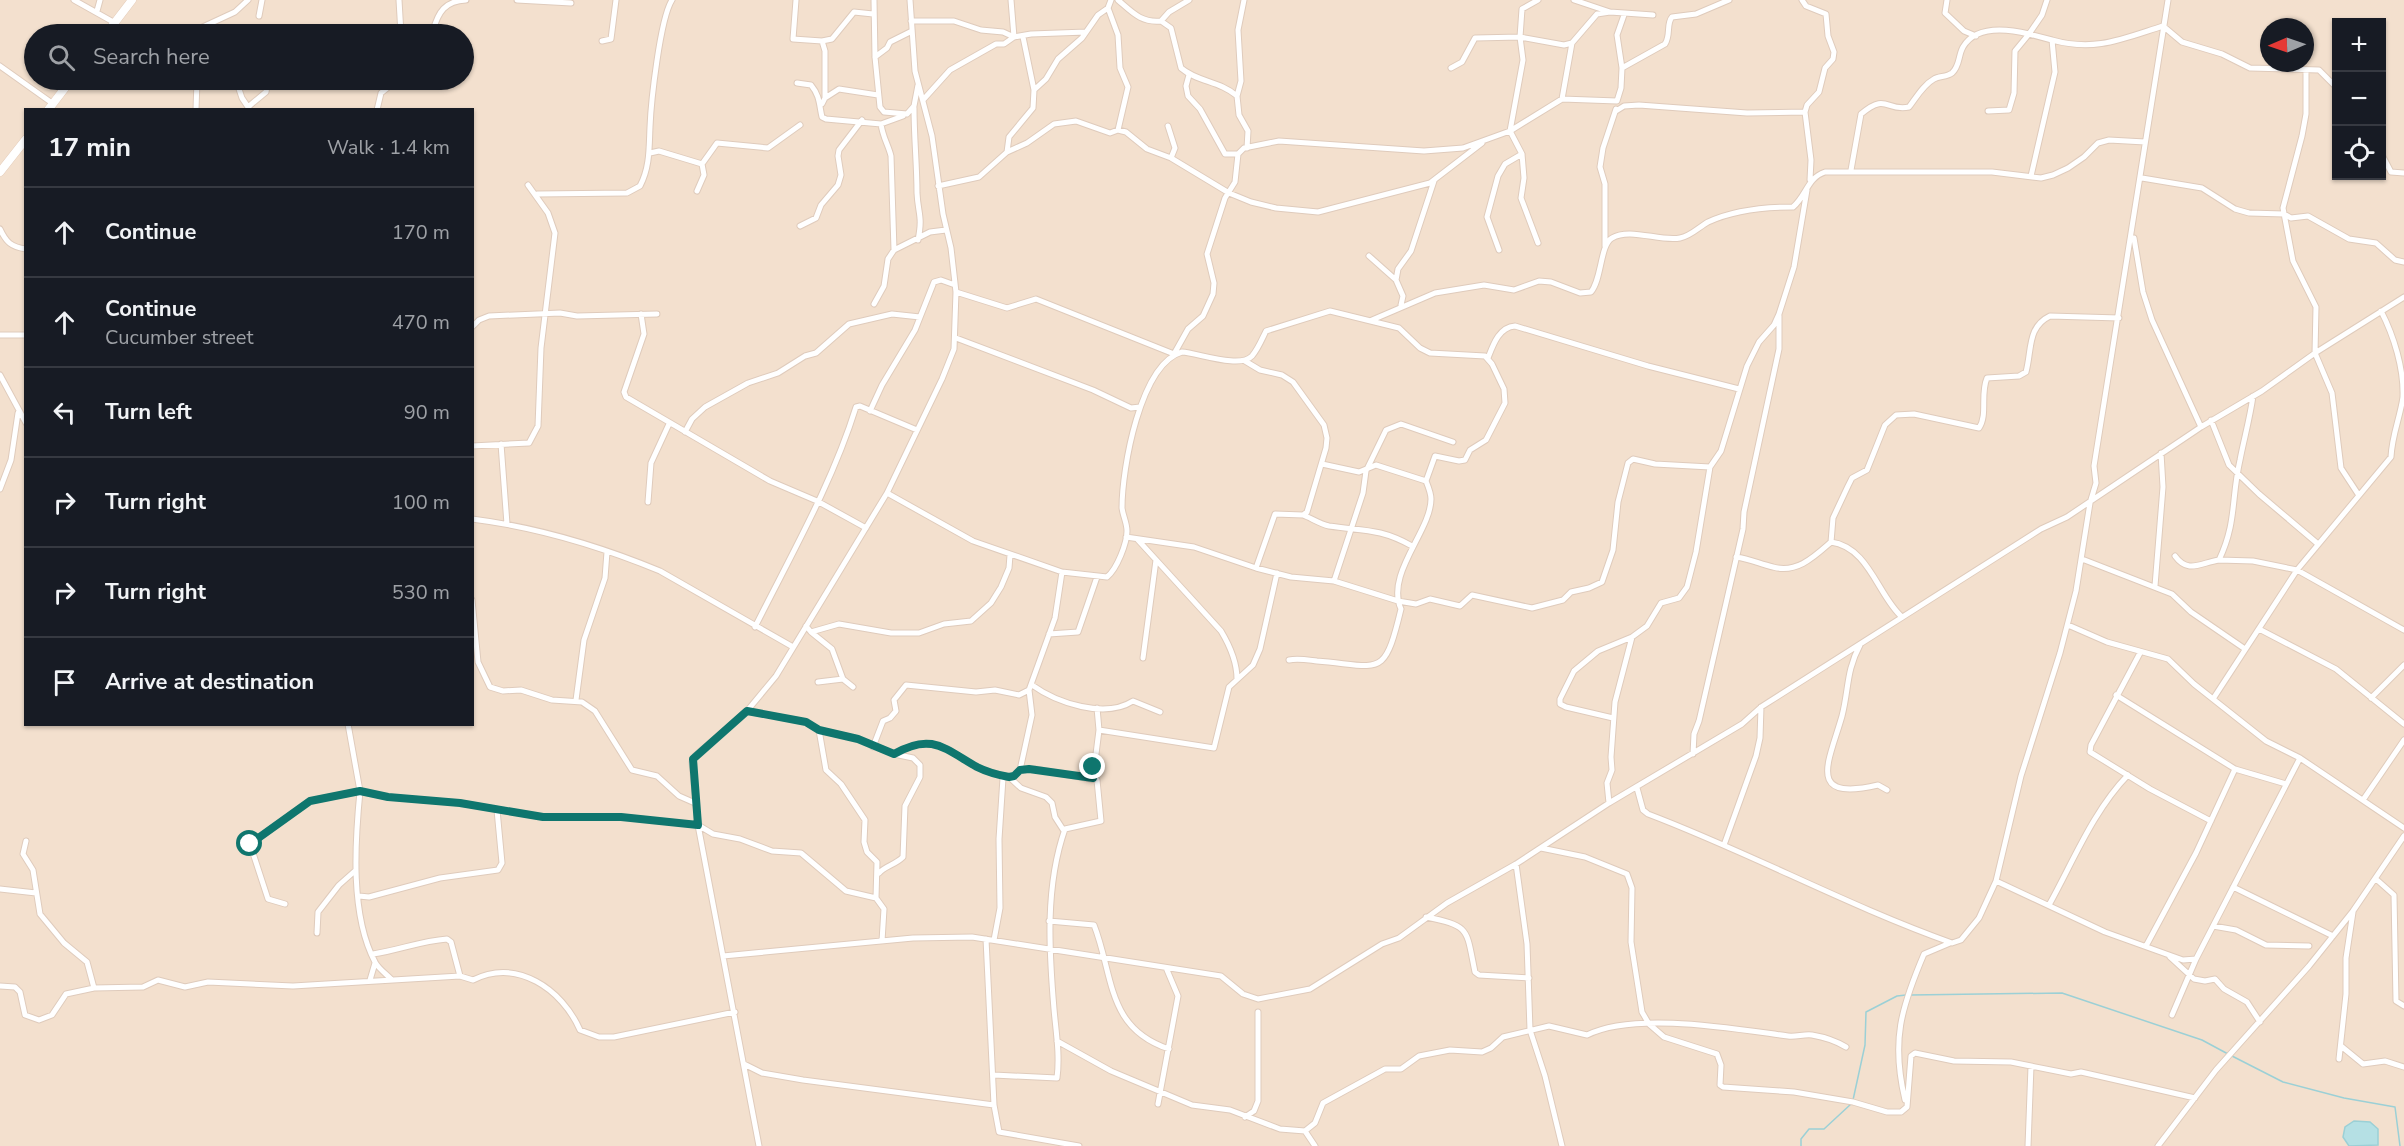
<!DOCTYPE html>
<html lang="en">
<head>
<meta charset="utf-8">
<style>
	:root { --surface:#171b24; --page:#20242c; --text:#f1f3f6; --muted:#9ea1a6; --line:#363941 }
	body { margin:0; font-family:"Nunito Sans",sans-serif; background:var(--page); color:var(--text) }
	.controls { position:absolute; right:18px; top:18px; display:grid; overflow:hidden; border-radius:0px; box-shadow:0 2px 4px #0004 }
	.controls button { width:54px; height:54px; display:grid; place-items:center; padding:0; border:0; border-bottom:2px solid var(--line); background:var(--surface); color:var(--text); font:30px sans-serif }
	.compass { position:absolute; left:2260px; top:18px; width:54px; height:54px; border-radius:50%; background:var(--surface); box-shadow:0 2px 4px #0004; rotate:268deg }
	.stop { position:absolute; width:18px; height:18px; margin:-14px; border:4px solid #0f766e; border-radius:50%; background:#fff }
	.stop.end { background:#0f766e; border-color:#fff; box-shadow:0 2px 6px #0008 }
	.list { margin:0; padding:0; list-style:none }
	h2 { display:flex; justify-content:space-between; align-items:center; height:78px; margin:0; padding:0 24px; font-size:26px }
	h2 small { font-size:20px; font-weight:400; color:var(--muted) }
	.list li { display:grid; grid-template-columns:39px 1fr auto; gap:18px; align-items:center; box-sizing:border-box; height:90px; padding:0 24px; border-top:2px solid var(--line) }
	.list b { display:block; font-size:22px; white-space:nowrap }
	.list p { margin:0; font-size:20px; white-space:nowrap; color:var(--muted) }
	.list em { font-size:20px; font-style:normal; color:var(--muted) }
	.icon { flex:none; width:33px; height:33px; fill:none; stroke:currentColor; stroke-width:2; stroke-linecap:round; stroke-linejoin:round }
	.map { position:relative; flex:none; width:2404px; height:1146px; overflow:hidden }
	.search { position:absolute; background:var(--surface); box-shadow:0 2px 4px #0004; left:24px; top:24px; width:450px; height:66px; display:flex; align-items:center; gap:15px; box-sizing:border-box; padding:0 21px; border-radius:33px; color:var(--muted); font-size:22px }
	.panel { position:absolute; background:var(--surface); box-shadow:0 2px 4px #0004; left:24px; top:108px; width:450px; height:618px; border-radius:0px }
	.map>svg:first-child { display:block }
	.residential { fill:#f3e0ce; fill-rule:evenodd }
	.water { fill:#b5e0e4; stroke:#9bd0d6; stroke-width:1.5 }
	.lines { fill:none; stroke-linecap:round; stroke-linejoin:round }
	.stream { stroke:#9bd0d6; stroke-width:1.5 }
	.minor-casing { stroke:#dfcbbc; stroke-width:7 }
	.secondary-casing { stroke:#e4ccba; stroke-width:9 }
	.minor { stroke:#fff; stroke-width:5 }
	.secondary { stroke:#fff; stroke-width:8 }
	.route { stroke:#0f766e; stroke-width:8 }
</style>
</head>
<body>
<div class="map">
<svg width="2404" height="1146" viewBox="0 0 2404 1146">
	<rect width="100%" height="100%" fill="#fcefdf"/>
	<path class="residential" d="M 0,0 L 2404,0 L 2404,1146 L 0,1146 ZM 2336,22 L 2382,22 L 2382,176 L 2336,176 ZM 2269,27 L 2305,27 L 2305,63 L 2269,63 ZM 34,34 L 464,34 L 464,80 L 34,80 ZM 26,110 L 472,110 L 472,724 L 26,724 Z"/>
	<path class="water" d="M 2354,1121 L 2370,1122 L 2378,1129 L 2378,1145 L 2349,1146 L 2343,1137 L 2345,1127 Z"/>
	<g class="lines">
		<path class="stream" d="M 1911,995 L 2062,993 L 2202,1040 L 2228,1054
			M 2232,1056 L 2283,1082 L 2344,1098 L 2395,1107 L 2400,1146
			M 1853,1100 L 1865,1045 L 1866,1012 L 1897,996 L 1906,995
			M 1801,1146 L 1801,1139 L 1809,1129 L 1824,1129 L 1851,1104"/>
		<g class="minor-casing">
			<path id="minor" d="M 74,0 L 115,23
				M 399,0 L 401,34
				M 517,0 L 571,3
				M 796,0 L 793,39 L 822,41 L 832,39 L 854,12 L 873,14
				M 874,0 L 875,57 L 880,107 L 884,112 L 907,114 L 914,106 L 918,85
				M 1111,0 L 1108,8 L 1118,35 L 1120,68 L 1128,87 L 1118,130
				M 1118,0 C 1132,12 1141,23 1161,21 L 1169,12 L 1189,0
				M 1244,0 L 1238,30 L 1241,81 L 1237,96 L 1239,115 L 1248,131 L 1247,148
				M 1574,0 L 1610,12 L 1653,15
				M 1802,0 L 1806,6 L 1826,14 L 1828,36 L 1834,52 L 1833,59 L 1825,68 L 1819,92 L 1807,105 L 1805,112 L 1811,160 L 1810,180
				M 1947,0 L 1945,13 L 1964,31 L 1976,36
				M 97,11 L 100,0
				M 259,16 L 262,0
				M 911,21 L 954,21 L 981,30 L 1003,32 L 1014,37 L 1031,34 L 1086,32
				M 1161,21 L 1171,28 L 1181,68 C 1197,82 1220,81 1237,96
				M 401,29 L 433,31 C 438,12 445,1 466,0
				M 193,34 L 194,31 L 235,12 L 248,0
				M 2052,40 C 2095,52 2122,39 2163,26 L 2182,42 L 2222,54 L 2250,68 L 2319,70 L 2336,87
				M 602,41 L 611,39 L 616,0
				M 822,41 L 825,51 L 825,98 L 822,104
				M 875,57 L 887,48 L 890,42 L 912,31
				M 0,66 L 52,103
				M 1451,68 L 1462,62 L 1475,38 L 1520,37 L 1564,45 L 1572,43 L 1597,14 L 1610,12
				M 1622,68 L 1617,35 L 1624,15
				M 2306,71 L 2306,114 L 2302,136 L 2283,208 L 2293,261 L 2316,307 L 2315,353 L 2332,393 L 2341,468 L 2358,494
				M 1189,75 L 1186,86 L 1188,96 L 1200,109 L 1225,154 L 1238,154
				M 236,80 L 242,98 L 250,110
				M 797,83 L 811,85 C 820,96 819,104 822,117 L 826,119 L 881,124 L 903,116
				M 1034,90 L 1046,79 L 1058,59 L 1082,38 L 1098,15 L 1108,8
				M 825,98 L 839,89 L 878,95
				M 1562,99 L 1572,43
				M 923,100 L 950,70 L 996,44 L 1004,44 L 1014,37 L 1011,0
				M 248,107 L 266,92 L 268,80
				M 914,108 C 914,137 917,165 917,193 C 918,214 923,216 918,240
				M 196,110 L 197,80
				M 377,110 L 381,93 L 397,80
				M 1616,111 L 1624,106 L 1639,105 L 1747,113 L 1805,112
				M 1988,111 L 2009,110 L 2014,93 L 2015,51 L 2029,34 L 2052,40 L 2055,72 L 2031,176
				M 881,124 C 883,138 888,144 891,156 L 894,250
				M 1168,126 L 1175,148 L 1171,158
				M 1007,152 L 1009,137 L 1033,108 L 1034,90 L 1023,37
				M 650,153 L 659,151 L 702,164 L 717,143 L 768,148 L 800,125
				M 2382,155 L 2391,172 L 2404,173
				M 1851,170 L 1861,114 C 1887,92 1886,112 1909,107 C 1916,98 1923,85 1934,79 C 1939,76 1947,77 1952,73 C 1960,66 1958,56 1963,47 C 1976,25 2008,29 2029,34 L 2042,15 L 2047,0
				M 2142,178 L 2202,188 L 2235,209 L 2249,213 L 2284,214 L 2291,218 L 2308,216 L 2349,239 L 2376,243 L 2395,260 L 2404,262
				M 938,186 L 979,177 L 1007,152 L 1027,143 L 1054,124 L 1076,121 L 1110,133 L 1118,130 L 1126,132 L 1147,149 L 1171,158 L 1229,193 L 1251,202 L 1276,208 L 1318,212 L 1430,183 L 1482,143
				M 697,191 L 704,175 L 702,164
				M 537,194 L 627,193 L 640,186 C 650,167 649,148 650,127 C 651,102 660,19 672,0
				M 800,226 L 816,218 L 821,205 L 838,185 L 841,175 L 838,156 L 839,150 L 862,120
				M 0,229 C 6,242 11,247 26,249
				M 2134,238 L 2143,292 L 2152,320 L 2201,427
				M 1538,243 L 1521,198 L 1524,178 L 1522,154 L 1510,131 L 1523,60 L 1520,37 L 1522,9 L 1538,0
				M 1605,246 L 1605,184 L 1600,167 L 1603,148 L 1616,109
				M 1499,250 L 1487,217 L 1498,176 L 1505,164 L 1522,154
				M 1369,256 L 1396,280
				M 956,292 L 1007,308 L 1036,299 L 1174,354 L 1188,329 L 1203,316 L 1213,294 L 1214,283 L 1207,254 L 1225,198 L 1235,182 L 1238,154 L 1244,148 L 1279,141 L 1424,151 L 1463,148 L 1510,131 L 1562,99 L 1617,101 L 1621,88 L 1622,68 L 1665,44 C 1671,35 1666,24 1672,17 L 1696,14 L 1729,0
				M 874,304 L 884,286 L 888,259 L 894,250 L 930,232 L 946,230
				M 1401,305 L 1403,296 L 1396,280 L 1398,269 L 1411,251 L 1434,181
				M 641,314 L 644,334 L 624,392 L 626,397 L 770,481 L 817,501 L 866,528
				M 1372,320 L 1435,293 L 1484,285 L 1514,290 L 1539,281 L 1551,282 L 1580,293 L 1591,292 C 1602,279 1600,245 1612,238 C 1630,227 1660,242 1680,238 C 1691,236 1699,227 1708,222 C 1734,210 1764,207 1793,207 C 1807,195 1807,178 1825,172 L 1992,172 L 2041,178 L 2053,175 L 2068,168 L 2084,157 L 2098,143 L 2109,140 L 2145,142
				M 472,327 L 479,320 L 489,316 L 560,313 L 577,316 L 657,314
				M 0,335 L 26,335
				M 956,338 L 1093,390 L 1131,408 L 1140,407
				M 1488,358 C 1493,345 1499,327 1515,326 L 1648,366 L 1739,389
				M 1245,361 L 1260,370 L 1282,375 L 1293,382 L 1324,425 L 1327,438 L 1326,448 L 1307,512 L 1303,515 L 1275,514 L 1256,568
				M 0,375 L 26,423
				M 870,411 L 882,385 L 915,330 L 934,282 L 941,280 L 955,285
				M 2211,420 L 2229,465 L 2259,494 L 2318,544
				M 685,432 L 692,419 L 705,407 L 748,383 L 778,373 L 805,356 L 816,353 L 849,324 L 892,314 L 920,317
				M 501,444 L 507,524
				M 472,446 L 529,443 L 538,426 L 541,348 L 555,233 L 548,213 L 528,185
				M 0,489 L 11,460 L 18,413
				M 887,493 L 973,541 L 1062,572 L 1107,577 C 1117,569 1127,543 1127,531 C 1127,523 1123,516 1122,508 C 1122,469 1140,364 1182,352 C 1198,353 1240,369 1252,356 C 1258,349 1262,339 1266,331 L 1330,311 L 1399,328 L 1420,348 L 1430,353 L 1485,356 L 1492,364 L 1504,389 L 1505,403 L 1486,440 L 1470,450 L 1465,460 L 1459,461 L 1435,456 L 1426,481
				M 648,502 L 651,463 L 669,424
				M 1303,515 C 1311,518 1320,524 1329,526 C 1363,531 1380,528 1412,546
				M 472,519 C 535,527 602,547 660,571 L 793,647
				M 1126,537 L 1194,547 L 1256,568 L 1291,577 L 1334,581 L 1398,601 L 1416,604 L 1430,599 L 1460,606 L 1472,595 L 1532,608 L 1563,600 L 1571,592 L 1589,588 L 1602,582 L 1613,550 L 1618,502 L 1628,463 L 1633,459 L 1655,464 L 1710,467
				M 1138,540 L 1221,631 C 1230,646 1237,661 1237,679
				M 1831,542 L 1833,518 L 1848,486 L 1852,478 L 1867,470 L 1885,425 L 1896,415 L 1914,414 L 1979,428 C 1988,415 1980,394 1987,378 L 2019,376 L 2026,372 C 2032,350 2027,327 2050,316 L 2119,318
				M 2175,556 C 2188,574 2200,563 2219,560 C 2237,522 2231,499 2240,460 C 2244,439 2250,418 2253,396
				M 1736,557 C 1750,559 1760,564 1773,567 C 1797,574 1815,556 1831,542 C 1869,547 1878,596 1902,617
				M 2082,559 L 2172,594 L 2191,612 L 2245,649
				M 2219,560 L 2253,561 L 2297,570 L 2404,630
				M 1334,581 L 1363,493 L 1366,471 L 1386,430 L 1401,424 L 1453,442
				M 2155,586 L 2163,487 L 2161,453
				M 472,600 L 478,662 L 490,687 L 503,691 L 521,690 L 552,700 L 582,702 L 595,711 L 632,770 L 657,776 L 679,796 L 695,803
				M 2068,625 L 2107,642 L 2168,659 L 2194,684 L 2266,741 L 2300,758 L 2404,828
				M 806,626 L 811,632 L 839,624 L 891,633 L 919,633 L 944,624 L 971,621 L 991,603 L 1001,587 L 1009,568 L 1010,555
				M 755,627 C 791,555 832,484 856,407 L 860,406 L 917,430
				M 2259,629 L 2336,669 L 2404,724
				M 811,632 L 832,649 L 843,679 L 853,687
				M 1049,634 L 1078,632 L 1097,577
				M 1860,645 C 1846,671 1849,689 1842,716 C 1829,762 1805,802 1878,785 L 1887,790
				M 2140,653 L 2091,745 L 2090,752 L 2150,789 L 2211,821
				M 1143,658 L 1156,560
				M 1289,660 C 1298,658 1308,660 1317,661 C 1381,666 1384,680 1401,609 C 1385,574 1431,531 1431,499 C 1431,493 1428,486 1426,481 L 1376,465 L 1359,472 L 1322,464
				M 818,682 L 843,679
				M 1032,685 C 1057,703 1105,719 1133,701 L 1160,712
				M 2116,695 L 2235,769 L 2286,784
				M 2371,698 L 2404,665
				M 2213,699 L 2297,570 L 2391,457 C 2392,435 2400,418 2403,397 C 2404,369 2394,336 2381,311
				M 576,700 L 584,640 L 605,578 L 607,552
				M 747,711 L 806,722 L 819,730 L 858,739 L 894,754 C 932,732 945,749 977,767 C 987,772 998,775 1009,777 L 1014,776 L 1020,770 L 1035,769 L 1097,780 L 1101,821 L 1065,829 C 1045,886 1049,950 1054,1009 C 1056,1032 1060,1055 1057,1078 L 994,1075
				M 1613,718 L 1566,707 L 1560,704 L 1560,699 L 1574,671 L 1598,651 L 1632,637 L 1647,626 L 1661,603 L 1679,598 L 1687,587 L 1696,552 L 1710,467 L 1721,451 L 1747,366 L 1759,342 L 1774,325 L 1779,314 L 1794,267 L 1807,190
				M 348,724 L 360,791 L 388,797 L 460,803 L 543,817 L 622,817 L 698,825 L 713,834 L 740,839 L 772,851 L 801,853 L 846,891 L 876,898
				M 819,730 L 826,770 L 841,784 L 865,820 L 864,842 L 867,852 L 877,862 L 876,898 L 884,909 L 882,941
				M 1099,730 L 1214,748 L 1229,687 L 1253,665 L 1260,649 L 1277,573
				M 873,747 L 883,721 L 890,718 L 896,711 L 894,700 L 906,685 L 976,692 L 995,690 L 1019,695 L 1029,690
				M 1693,754 L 1694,734 L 1699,721 L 1743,529 L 1744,512 L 1779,349 L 1779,316
				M 1020,770 L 1032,715 L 1029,690 L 1055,618 L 1062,572
				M 1093,778 L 1099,730 L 1097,708
				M 1637,788 L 1643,810 L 1648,814 C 1751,853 1848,906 1952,943 L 1961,940 L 1979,918 L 1996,881 L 2021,776 L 2060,653 L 2076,591 L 2090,503 L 2096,483 L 2094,466 L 2168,0
				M 2363,800 L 2404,740
				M 1609,803 L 1607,783 L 1612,770 L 1611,757 L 1615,702 L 1632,637
				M 26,841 L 23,854 L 33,870 L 40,914 L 64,943 L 87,962 L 94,988
				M 1724,845 L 1756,756 L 1760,738 L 1761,707
				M 1541,848 L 1585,857 L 1627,874 L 1632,888 L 1631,942 L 1642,1012 L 1649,1024 L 1664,1037 L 1717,1054 L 1721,1065 L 1720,1085 L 1723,1087 L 1794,1092 L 1853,1102 L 1887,1112 L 1901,1112 L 1907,1107 L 1911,1056 L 1915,1053 L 1954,1061 L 2011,1062 L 2071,1074 L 2081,1072 L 2195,1098
				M 1516,864 L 1527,944 L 1530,1030 L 1545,1076 L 1562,1146
				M 879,873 C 885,866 895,865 903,857 L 905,806 L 920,777 L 920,765 L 913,758 L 894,754
				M 2376,879 L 2394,895 L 2396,1001 L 2404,1006
				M 1996,881 L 2105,932 L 2183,960 L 2196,959 L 2300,758
				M 2233,887 L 2333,936
				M 0,889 L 36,893
				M 359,896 L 369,897 L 440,878 L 498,870 L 502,863 L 497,810
				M 285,904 L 268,899 L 250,844 L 310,801 L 360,791 C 355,842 350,915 375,962 C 378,968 386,974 391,979
				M 2049,905 C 2073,862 2093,811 2128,775
				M 1426,917 C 1471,926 1466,929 1475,972 L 1479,975 L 1529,978
				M 1049,921 L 1094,925 C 1114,976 1106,1028 1169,1049
				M 2213,926 L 2236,930 L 2266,945 L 2309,946
				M 317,933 L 318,912 L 339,885 L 356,870
				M 986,939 L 994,1105
				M 994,940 L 1000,908 L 999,839 L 1003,778 L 1009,777 L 1021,788 L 1046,797 L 1052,803 L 1055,817 L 1064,831
				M 2146,946 L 2196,853 L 2235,769
				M 373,954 C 399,950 421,941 447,939 L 451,942 L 460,976
				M 723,956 L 913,938 L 972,937 L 1221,976 L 1243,994 L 1258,999 L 1310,989 L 1382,944 L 1399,938 L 1447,903 L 1516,864 L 1609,803 L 1742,724 L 1761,707 L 2041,529 L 2067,517 L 2201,427 L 2262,391 L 2315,353 L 2404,297
				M 2170,957 L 2194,979 L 2205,981 L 2215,979 L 2224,989 L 2247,1002 L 2260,1022
				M 370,980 L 375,963
				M 0,986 L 15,987 L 20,992 L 25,1015 L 39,1020 L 52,1015 L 66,994 L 94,988 L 143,987 L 158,980 L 185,987 L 208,982 L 293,986 L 460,976 L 473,980 C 517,958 562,989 580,1030 L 599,1037 L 614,1037 L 735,1012
				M 2172,1015 L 2196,959
				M 1057,1041 L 1111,1071 L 1192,1105 L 1230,1110 L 1280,1129 L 1305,1131 L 1315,1146
				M 2341,1046 L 2363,1064 L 2385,1061 L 2404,1067
				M 2339,1059 L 2346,994 L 2346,958 L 2353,912
				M 744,1064 L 762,1073 L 803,1080 L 994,1105 L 999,1132 L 1079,1146
				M 1905,1100 C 1891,1041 1901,1008 1924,954 L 1950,943
				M 1158,1104 L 1178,996 L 1167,970
				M 1245,1117 L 1254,1111 L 1258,1101 L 1258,1012
				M 1305,1131 L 1315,1123 L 1323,1103 L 1385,1069 L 1401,1069 L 1419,1056 L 1450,1050 L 1482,1052 L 1491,1048 L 1503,1037 L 1549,1026 L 1587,1035 C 1635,1011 1735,1029 1788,1036 C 1796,1037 1804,1034 1812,1035 C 1824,1037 1836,1041 1846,1047
				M 759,1146 L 698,825 L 692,762 L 695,756 L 747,711 L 776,676 L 887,493 L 942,379 L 954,349 L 956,292 L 951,248 L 943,214 L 932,136 L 915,71 L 910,0
				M 2028,1146 L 2031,1066
				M 2158,1146 L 2216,1070 L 2309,966 L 2353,911 L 2404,836"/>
		</g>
		<g class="secondary-casing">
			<path id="secondary" d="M 106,34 L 132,0
				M 48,110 L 71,80
				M 0,172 L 26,139"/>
		</g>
		<use href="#minor" class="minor"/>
		<use href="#secondary" class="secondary"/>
	</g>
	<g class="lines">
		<path class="route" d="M 250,844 L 310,801 L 360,791 L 388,797 L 460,803 L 543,817 L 621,817 L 698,825 L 693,759 L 747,711 L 806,722 L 819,730 L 858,739 L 894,754 C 932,732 945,749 977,767 C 987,772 998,775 1009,777 L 1014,776 L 1020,770 L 1029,769 L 1093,778 L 1093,767"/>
	</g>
</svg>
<div class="controls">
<button>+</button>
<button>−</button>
<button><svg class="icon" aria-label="locate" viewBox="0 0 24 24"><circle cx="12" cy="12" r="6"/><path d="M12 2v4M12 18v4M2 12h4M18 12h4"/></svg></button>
</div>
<svg class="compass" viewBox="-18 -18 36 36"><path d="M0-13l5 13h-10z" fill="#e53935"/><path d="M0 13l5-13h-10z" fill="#9ea1a6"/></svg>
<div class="stop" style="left:250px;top:844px"></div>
<div class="stop end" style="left:1093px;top:767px"></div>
<div class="search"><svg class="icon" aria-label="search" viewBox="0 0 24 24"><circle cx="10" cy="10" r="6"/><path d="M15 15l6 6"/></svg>Search here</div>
<section class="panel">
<h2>17 min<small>Walk · 1.4 km</small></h2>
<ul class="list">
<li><svg class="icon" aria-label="ahead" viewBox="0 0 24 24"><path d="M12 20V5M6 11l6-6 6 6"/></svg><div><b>Continue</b></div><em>170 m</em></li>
<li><svg class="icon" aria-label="ahead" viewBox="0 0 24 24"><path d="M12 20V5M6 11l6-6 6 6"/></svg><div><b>Continue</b><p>Cucumber street</p></div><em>470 m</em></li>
<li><svg class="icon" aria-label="left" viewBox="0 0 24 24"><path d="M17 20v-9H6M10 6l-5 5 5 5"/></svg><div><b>Turn left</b></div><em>90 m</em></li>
<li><svg class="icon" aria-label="right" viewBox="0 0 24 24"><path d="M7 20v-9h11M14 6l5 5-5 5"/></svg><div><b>Turn right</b></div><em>100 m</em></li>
<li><svg class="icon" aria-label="right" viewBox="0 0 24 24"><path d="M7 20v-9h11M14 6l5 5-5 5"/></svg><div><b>Turn right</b></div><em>530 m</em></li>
<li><svg class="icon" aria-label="arrive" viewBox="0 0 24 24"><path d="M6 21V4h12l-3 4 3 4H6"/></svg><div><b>Arrive at destination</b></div></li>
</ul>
</section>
</div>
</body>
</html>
